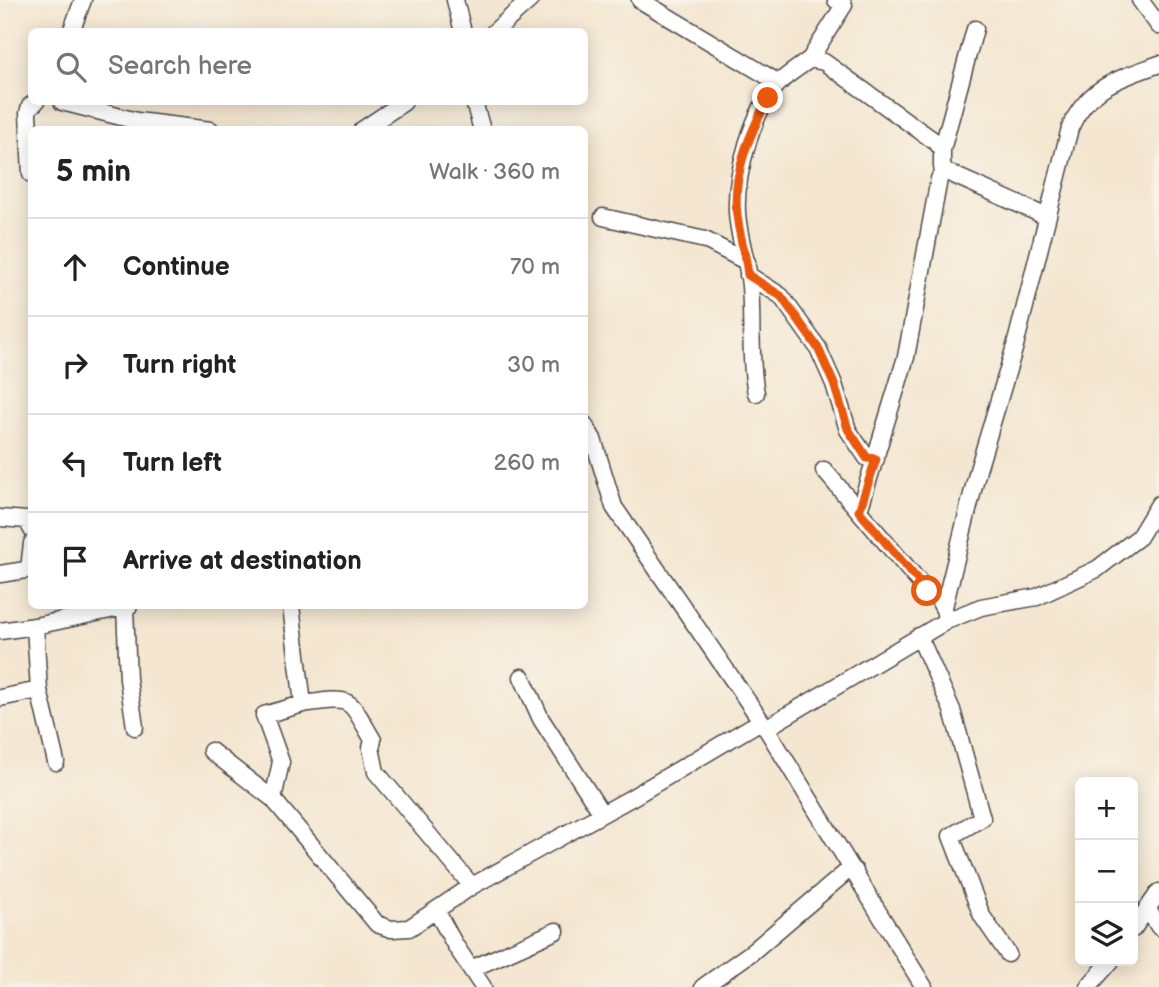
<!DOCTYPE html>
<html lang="en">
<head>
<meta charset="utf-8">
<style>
	:root { --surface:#fff; --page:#f6f6f6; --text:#222; --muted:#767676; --line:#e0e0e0 }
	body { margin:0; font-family:"Balsamiq Sans",sans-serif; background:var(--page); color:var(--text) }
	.controls { position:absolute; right:21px; bottom:21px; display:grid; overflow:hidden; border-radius:10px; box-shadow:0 4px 18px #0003 }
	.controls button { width:63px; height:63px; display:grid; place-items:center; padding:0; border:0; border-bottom:2px solid var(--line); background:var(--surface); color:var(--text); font:35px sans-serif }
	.stop { position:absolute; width:21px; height:21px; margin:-16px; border:5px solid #ea580c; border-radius:50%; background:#fff }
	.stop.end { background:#ea580c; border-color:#fff; box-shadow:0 2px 7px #0008 }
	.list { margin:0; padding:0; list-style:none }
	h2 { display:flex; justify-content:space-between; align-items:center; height:91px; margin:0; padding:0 28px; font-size:30px }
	h2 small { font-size:23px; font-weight:400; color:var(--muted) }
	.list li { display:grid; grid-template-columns:46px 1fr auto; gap:21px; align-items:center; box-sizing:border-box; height:98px; padding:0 28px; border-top:2px solid var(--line) }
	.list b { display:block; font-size:26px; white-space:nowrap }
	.list em { font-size:23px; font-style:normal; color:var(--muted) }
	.icon { flex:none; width:38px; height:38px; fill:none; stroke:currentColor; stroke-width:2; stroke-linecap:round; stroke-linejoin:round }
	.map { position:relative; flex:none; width:1159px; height:987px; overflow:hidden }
	.search { position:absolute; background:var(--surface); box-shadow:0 4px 18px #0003; left:28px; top:28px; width:560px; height:77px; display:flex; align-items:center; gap:18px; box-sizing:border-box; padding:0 24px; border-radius:10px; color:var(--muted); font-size:26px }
	.panel { position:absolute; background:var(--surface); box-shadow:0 4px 18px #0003; left:28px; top:126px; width:560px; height:483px; border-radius:10px }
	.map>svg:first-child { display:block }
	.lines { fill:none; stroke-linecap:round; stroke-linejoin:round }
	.minor-casing { stroke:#494744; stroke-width:19 }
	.minor { stroke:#fff; stroke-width:16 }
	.route { stroke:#ea580c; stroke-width:9 }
</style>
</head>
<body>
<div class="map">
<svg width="1159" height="987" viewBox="0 0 1159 987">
	<rect width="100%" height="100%" fill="#f7f3e8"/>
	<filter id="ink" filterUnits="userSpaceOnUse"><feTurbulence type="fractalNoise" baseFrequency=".0143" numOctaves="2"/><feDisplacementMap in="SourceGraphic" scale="14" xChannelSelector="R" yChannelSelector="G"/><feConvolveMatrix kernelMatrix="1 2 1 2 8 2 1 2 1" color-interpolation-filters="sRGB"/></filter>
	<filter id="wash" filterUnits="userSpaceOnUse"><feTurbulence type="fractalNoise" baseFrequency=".00686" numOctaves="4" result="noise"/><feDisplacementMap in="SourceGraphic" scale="28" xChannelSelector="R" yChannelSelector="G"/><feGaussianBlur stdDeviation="1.57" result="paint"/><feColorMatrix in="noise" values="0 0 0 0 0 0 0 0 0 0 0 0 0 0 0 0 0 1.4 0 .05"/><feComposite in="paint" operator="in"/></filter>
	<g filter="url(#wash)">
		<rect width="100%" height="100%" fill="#f4e6d0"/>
	</g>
	<g filter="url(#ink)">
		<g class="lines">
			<g class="minor-casing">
				<path id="minor" d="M 455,0 L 463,32
					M 640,0 L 779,83
					M 1140,0 L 1159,26
					M 71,32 L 83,0
					M 494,32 L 530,0
					M 810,59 L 844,5 L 836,0
					M 62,102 L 137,121 L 211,130
					M 474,102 L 482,130
					M 362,130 L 404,102
					M 942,150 L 975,29
					M 31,174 L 28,113 L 30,106 L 36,102
					M 603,217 L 705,240 L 747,262
					M 748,275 L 781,296 L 818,348 L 834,384 L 848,430 L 867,458 L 876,459
					M 756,393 C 749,358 753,321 750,286 C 748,261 738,237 737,212 C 735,175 753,108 780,82 C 789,73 800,67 810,59 L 824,62 L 937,143 L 942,150 L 942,167 L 947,172 L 1047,217
					M 584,424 L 593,439 L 614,507 L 766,728 L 924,987
					M 824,470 L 927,591 L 938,598 L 943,608
					M 859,511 L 906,357 L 939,179 L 944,169
					M 0,518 L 27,520 L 32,530
					M 29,569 L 32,543
					M 0,574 L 32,569
					M 125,607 L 128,679 L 135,727
					M 946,621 L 944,607 L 978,470 L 1015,346 L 1070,128 C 1088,86 1119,79 1159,64
					M 0,631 L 35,626 L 129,606
					M 919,636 L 952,710 L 982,818 L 951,836 L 982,916 L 1008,954
					M 522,677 L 541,719 L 602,814
					M 39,690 L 56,762
					M 0,698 L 39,690 L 35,626
					M 303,704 C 354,697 347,696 373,740 L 371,748 L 376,772 L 472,886
					M 766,728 L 946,621 L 981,607 L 1037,597 L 1097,569 L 1139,537 L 1159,504
					M 211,751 L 273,799 L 377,924 L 391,929 L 409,928 L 472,886 L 631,798 L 761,721
					M 273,799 L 281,762 L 264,715 L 303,704 L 291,606
					M 1147,908 L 1159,927
					M 436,910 L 455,945 L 483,987
					M 1133,929 L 1159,892
					M 471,969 L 556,931
					M 703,987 L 752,952 L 845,873 L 855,871
					M 1088,987 L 1111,961"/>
			</g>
			<use href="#minor" class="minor"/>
		</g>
	</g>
	<g class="lines" filter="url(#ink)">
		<path class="route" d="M 768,98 C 750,135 732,172 737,215 C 739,235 746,254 748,275 L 781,296 L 818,348 L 834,384 L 848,429 L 867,458 L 876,459 L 859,511 L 927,591"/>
	</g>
</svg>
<div class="controls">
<button>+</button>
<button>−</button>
<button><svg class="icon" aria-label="layers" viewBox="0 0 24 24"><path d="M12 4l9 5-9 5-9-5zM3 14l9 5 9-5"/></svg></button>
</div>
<div class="stop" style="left:927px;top:591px"></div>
<div class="stop end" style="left:768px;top:98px"></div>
<div class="search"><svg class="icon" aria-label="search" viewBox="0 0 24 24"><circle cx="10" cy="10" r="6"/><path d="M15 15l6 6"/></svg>Search here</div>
<section class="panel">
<h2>5 min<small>Walk · 360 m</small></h2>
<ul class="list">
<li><svg class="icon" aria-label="ahead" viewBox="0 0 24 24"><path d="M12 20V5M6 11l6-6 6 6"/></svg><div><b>Continue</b></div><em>70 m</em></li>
<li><svg class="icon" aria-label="right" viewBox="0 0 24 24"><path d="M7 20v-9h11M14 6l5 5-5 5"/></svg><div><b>Turn right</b></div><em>30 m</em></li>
<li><svg class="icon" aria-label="left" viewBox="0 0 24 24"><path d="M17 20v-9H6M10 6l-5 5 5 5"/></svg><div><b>Turn left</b></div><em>260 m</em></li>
<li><svg class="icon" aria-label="arrive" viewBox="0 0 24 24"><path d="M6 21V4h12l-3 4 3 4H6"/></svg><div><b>Arrive at destination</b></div></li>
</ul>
</section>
</div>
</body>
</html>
